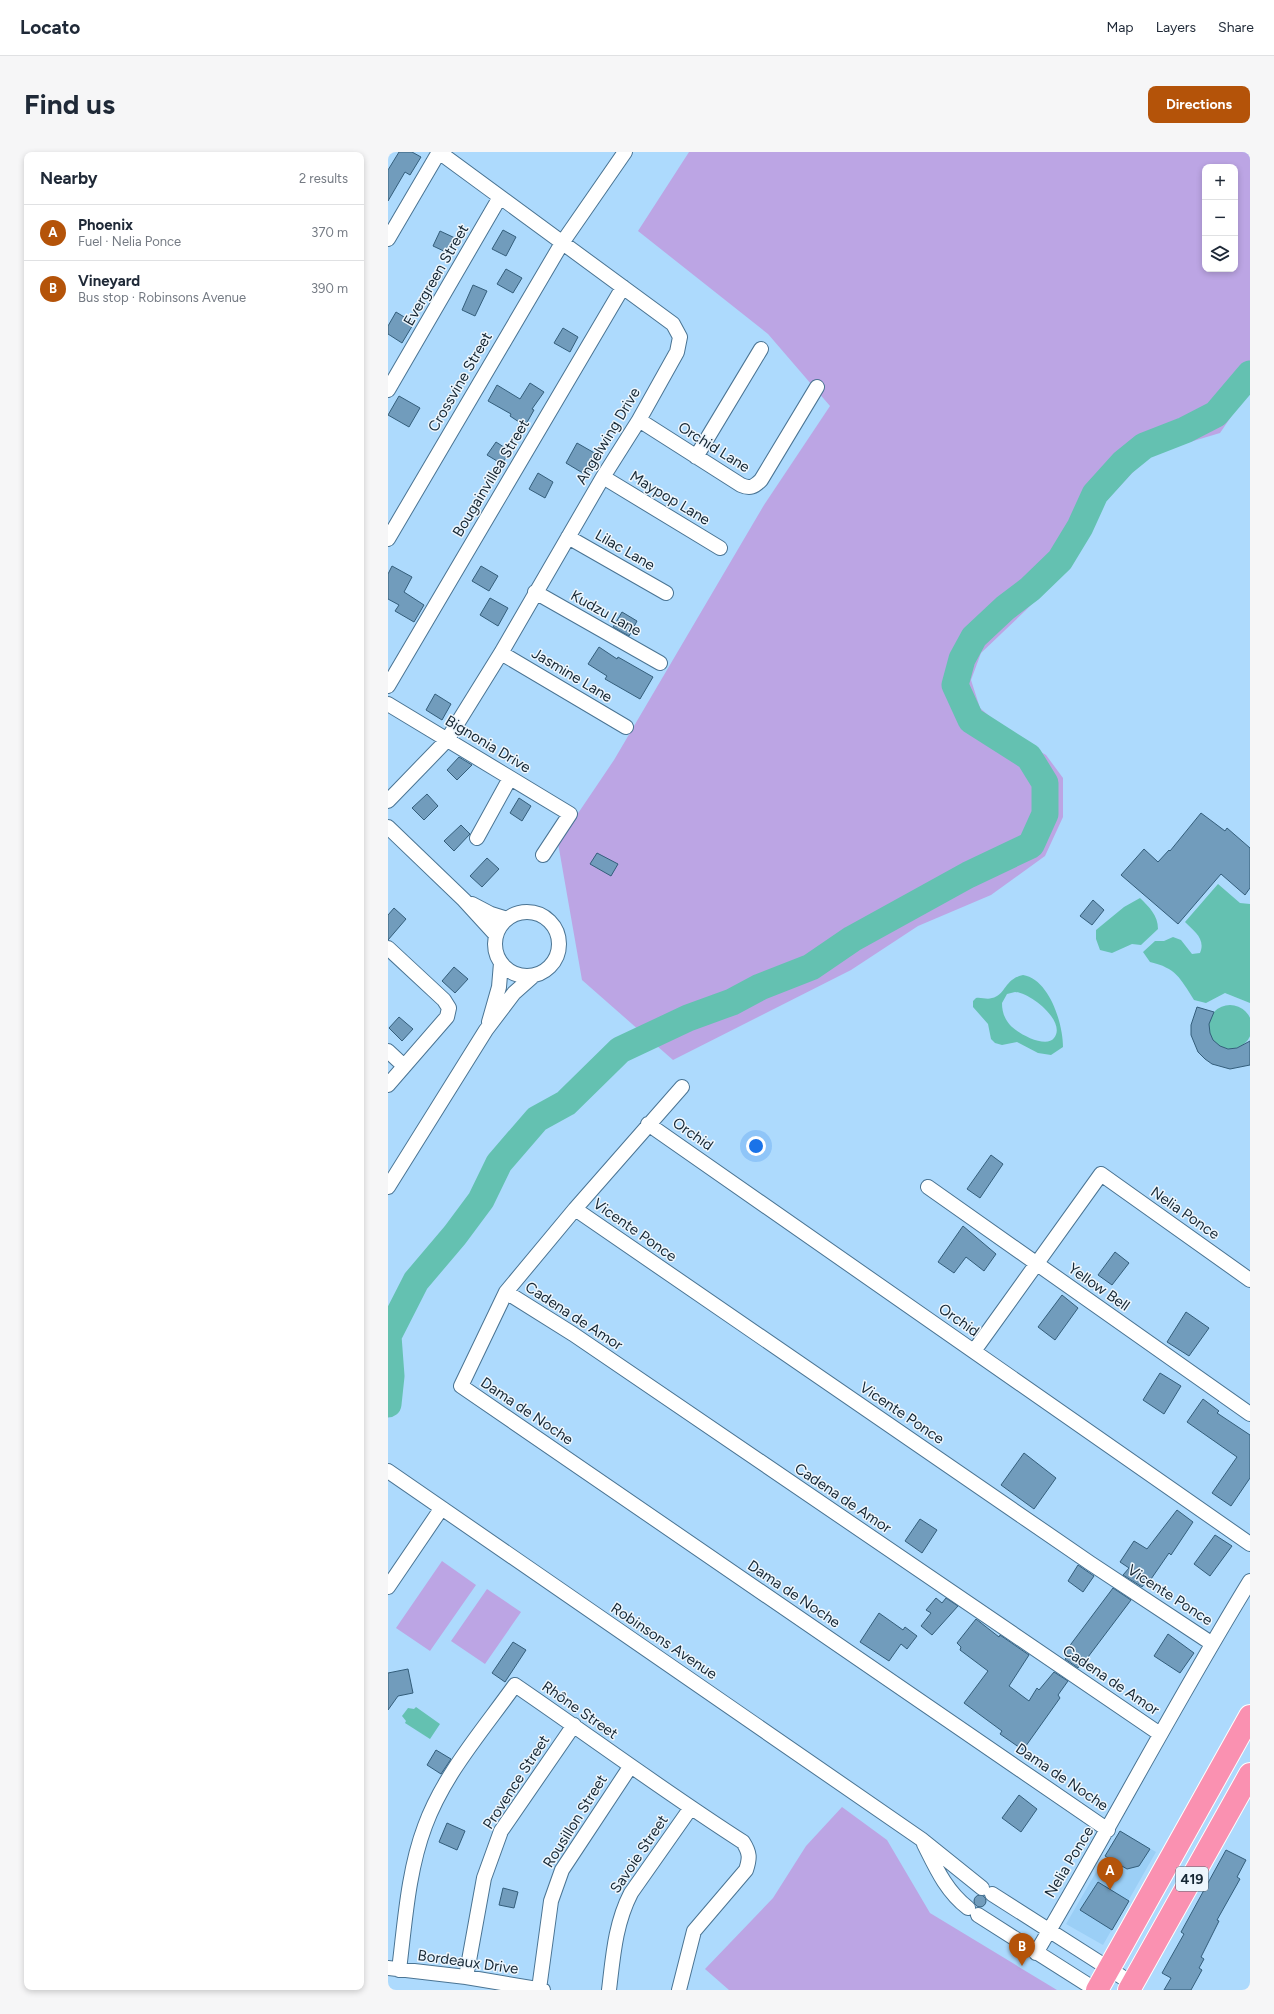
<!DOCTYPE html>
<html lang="en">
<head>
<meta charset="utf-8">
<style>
	:root { --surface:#fff; --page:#f6f6f7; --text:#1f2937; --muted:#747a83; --line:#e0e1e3; --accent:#b45309 }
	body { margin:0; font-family:Figtree,sans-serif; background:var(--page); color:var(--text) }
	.controls { position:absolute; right:12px; top:12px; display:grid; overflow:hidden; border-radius:8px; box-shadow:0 2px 6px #0003 }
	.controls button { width:36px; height:36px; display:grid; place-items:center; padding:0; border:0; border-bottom:1px solid var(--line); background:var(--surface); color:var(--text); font:20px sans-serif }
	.you { position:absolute; left:368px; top:994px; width:14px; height:14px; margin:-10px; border:3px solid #fff; border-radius:50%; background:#1a73e8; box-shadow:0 0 0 6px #1a73e833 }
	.badge { display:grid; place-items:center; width:26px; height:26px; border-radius:50%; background:var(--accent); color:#fff; font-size:13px; font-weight:700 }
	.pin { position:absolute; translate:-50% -33px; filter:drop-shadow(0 1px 2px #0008) }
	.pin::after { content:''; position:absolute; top:21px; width:14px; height:12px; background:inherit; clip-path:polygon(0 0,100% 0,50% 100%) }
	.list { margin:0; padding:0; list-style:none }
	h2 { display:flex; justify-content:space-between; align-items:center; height:52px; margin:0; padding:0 16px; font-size:17px }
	h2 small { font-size:13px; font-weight:400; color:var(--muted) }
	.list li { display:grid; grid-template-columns:26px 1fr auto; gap:12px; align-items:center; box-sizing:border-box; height:56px; padding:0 16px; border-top:1px solid var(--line) }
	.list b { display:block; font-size:15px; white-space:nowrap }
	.list p { margin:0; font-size:13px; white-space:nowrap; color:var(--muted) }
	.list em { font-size:13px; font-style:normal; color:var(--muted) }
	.icon { flex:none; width:22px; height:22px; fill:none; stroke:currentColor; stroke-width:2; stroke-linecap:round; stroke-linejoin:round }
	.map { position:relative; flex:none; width:862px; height:1838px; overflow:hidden; border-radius:8px }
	header { display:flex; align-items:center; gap:24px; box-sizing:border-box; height:56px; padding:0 20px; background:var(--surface); border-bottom:1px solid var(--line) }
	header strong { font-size:19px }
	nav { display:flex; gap:22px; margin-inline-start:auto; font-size:14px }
	.intro { display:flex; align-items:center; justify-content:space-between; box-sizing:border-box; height:96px; padding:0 24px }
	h1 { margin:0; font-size:28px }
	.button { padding:10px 18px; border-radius:8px; background:var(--accent); color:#fff; font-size:14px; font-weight:700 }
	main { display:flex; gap:24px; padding:0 24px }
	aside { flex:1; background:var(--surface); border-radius:8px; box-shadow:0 2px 6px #0003 }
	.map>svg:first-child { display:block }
	.built { fill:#9bcff6 }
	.green { fill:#bca5e4; fill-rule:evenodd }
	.water { fill:#64c1b1; fill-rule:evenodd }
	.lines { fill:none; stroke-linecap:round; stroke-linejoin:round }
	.river { stroke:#64c1b1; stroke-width:27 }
	.building { fill:#719cbc; stroke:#345e7b }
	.street-casing { stroke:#4a7493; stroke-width:16 }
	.highway-casing { stroke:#fff; stroke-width:24 }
	.street { stroke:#fff; stroke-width:14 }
	.highway { stroke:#fa91b1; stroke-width:22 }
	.labels { text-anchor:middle; stroke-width:3; stroke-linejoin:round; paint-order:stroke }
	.shield { fill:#edf6fd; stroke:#566570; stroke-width:1 }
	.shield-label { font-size:14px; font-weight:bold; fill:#162734 }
	.street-label { font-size:15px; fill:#162734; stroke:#edf6fd }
</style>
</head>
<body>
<header>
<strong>Locato</strong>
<nav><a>Map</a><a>Layers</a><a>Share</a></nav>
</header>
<div class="intro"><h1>Find us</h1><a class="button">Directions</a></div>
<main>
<aside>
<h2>Nearby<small>2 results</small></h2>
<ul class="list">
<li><span class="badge">A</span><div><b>Phoenix</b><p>Fuel · Nelia Ponce</p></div><em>370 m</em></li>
<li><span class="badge">B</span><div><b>Vineyard</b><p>Bus stop · Robinsons Avenue</p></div><em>390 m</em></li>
</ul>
</aside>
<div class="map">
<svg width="862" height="1838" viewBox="0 0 862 1838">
	<rect width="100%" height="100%" fill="#addafd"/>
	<path class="built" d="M 732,1679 L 768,1700 L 715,1793 L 678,1772 Z"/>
	<path class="green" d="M 301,0 L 862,0 L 862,237 L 832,281 L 762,302 L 716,351 L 681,414 L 638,458 L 593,501 L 583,528 L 592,556 L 621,581 L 658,603 L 675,626 L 675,665 L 657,704 L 603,743 L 530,774 L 463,818 L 285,908 L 194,828 L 170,691 L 226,608 L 376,353 L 442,254 L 380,182 L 250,79 ZM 817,15 L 847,15 L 847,117 L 817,117 Z
		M 54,1409 L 88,1433 L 42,1499 L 8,1476 Z
		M 99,1437 L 133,1460 L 97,1512 L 63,1489 Z
		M 454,1655 L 499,1688 L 542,1761 L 669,1838 L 341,1838 L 317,1817 L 385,1746 L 418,1694 Z"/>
	<path class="water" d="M 830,732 L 852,751 L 862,752 L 862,851 L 837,841 L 818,851 L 806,848 C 792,826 788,816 762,810 L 755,800 L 767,789 L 776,789 L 785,785 L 793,788 L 804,802 L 812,801 C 818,787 806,779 797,770 Z
		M 752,746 C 761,755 770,763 770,777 L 753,793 L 744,792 L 724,801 L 712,798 L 708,787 L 708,778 L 736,755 Z
		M 635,823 C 661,827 675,871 675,895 L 663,903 L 650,901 L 629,890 L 614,893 L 607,891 L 603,887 L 600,872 L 585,855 L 585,849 L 588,846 C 593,845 599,848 604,846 C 618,843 616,827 635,823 ZM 627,840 C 643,841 679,870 666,886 C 658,897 629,881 622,873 C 616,866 614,859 614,851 L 619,842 Z
		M820 875a22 22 0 1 1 44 0a22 22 0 1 1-44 0Z
		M 28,1555 L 52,1572 L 42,1587 L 17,1571 L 18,1569 L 14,1564 L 20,1556 L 26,1557 Z"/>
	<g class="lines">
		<path class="river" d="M 0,1252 L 3,1224 L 0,1184 L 28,1129 L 67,1083 L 93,1048 L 111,1011 L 149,967 L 178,951 L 232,898 L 300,866 L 344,850 L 372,835 L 423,815 L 464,787 L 580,723 L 643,693 L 657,662 L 657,631 L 641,605 L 583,568 L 567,533 L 574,507 L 586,485 L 617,456 L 642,437 L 672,408 L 692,375 L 707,342 L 735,311 L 756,294 L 797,278 L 828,262 L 862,222"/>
	</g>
	<path class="building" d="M 11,0 L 24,0 L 33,5 L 22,23 L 17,20 L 0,49 L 0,18 Z
		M 115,78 L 128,85 L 118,104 L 104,97 Z
		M 52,79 L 67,86 L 60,101 L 45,94 Z
		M 118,117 L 134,126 L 125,141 L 109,132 Z
		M 85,133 L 99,139 L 87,164 L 74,158 Z
		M 8,160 L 26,171 L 14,191 L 0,182 L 0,174 Z
		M 175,176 L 190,185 L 182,200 L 166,191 Z
		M 142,231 L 156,240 L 144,257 L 146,258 L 137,274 L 122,264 L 123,262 L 100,249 L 109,233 L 132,247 Z
		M 11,244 L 32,256 L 21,275 L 0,263 Z
		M 108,290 L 122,299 L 114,312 L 99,303 Z
		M 189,291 L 210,303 L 198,323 L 178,311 Z
		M 150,321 L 165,330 L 157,346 L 141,337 Z
		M 4,414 L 24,425 L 16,440 L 36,453 L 26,470 L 7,459 L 11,453 L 0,447 L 0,422 Z
		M 93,414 L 110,424 L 101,439 L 84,429 Z
		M 102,446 L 120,456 L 110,474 L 92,463 Z
		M 234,460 L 249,469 L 241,484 L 225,475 Z
		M 211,495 L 229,507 L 230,505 L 265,525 L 252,547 L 217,527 L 219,524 L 200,512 Z
		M 47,542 L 63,552 L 54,568 L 38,558 Z
		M 71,605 L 84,613 L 69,628 L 59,618 Z
		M 39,642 L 50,654 L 36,668 L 24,656 Z
		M 131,646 L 143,654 L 134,669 L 122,661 Z
		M 813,661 L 837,679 L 839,676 L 862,696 L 862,736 L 857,743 L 833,722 L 790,772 L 733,723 L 756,697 L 770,710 L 781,698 L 782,699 Z
		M 73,673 L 82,682 L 66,699 L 56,689 Z
		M 209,701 L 230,712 L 223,724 L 202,712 Z
		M 99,706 L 111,717 L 94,735 L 82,724 Z
		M 705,748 L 716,758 L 704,773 L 692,764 Z
		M 6,756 L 18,767 L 0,788 L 0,763 Z
		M 66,815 L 80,827 L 67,841 L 54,829 Z
		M 809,855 L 826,860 L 821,872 L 822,881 L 825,888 L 832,894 L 840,897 L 849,896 L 862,889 L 862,913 L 842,917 L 824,912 L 817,907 L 810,900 L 803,883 L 803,873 Z
		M 11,865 L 25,877 L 14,889 L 1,876 Z
		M 603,1003 L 615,1012 L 592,1046 L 579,1037 Z
		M 575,1074 L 608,1102 L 596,1119 L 578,1105 L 566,1121 L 550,1110 Z
		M 727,1100 L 741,1111 L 724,1133 L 710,1123 Z
		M 674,1143 L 690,1156 L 667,1188 L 650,1175 Z
		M 798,1160 L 821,1176 L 801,1204 L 779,1190 Z
		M 772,1221 L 793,1234 L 776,1262 L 755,1248 Z
		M 815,1247 L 831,1259 L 829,1261 L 862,1283 L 862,1326 L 843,1354 L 824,1341 L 849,1305 L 799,1270 Z
		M 636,1301 L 668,1326 L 646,1357 L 613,1333 Z
		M 789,1358 L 805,1370 L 783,1403 L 781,1401 L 761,1430 L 759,1428 L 754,1435 L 735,1423 L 741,1416 L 732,1410 L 746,1389 L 759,1397 Z
		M 532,1367 L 549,1378 L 534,1401 L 517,1389 Z
		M 827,1383 L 844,1394 L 822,1424 L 806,1412 Z
		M 690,1413 L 706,1424 L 695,1440 L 680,1429 Z
		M 725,1436 L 743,1448 L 694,1513 L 692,1512 L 690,1516 L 677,1507 L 681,1503 L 677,1500 Z
		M 548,1446 L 554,1451 L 558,1446 L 570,1454 L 544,1483 L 533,1474 L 543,1461 L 538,1458 Z
		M 491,1461 L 515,1478 L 517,1475 L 529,1484 L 519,1497 L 513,1492 L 501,1509 L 472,1490 Z
		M 588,1467 L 611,1485 L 612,1483 L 641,1503 L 621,1534 L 641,1549 L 649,1536 L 651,1538 L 666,1520 L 680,1529 L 670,1543 L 672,1546 L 635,1598 L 612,1582 L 614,1579 L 576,1551 L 600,1519 L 572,1498 L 573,1495 L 569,1491 Z
		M 780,1482 L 806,1501 L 792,1521 L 766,1504 Z
		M 125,1490 L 138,1498 L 117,1530 L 104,1521 Z
		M 20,1517 L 25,1541 L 10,1544 L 0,1558 L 0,1521 Z
		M 48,1598 L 63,1607 L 53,1622 L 39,1613 Z
		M 631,1643 L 649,1657 L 633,1680 L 614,1666 Z
		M 59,1671 L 77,1679 L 69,1698 L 51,1690 Z
		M 732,1679 L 762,1697 L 751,1714 L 739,1717 L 717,1704 Z
		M 838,1698 L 858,1708 L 849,1725 L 852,1727 L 829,1768 L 831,1769 L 813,1805 L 816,1807 L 811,1816 L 814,1818 L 803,1838 L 776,1838 L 783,1826 L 774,1821 L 796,1782 L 793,1780 Z
		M 710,1730 L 741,1749 L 724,1778 L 692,1758 Z
		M 115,1736 L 130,1740 L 126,1756 L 111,1753 Z
		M586 1749a6 6 0 1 1 12 0a6 6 0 1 1-12 0Z"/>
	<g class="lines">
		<g class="street-casing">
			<path id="street" d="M 0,87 L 51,0
				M 0,238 L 112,45
				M 251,268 L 353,333 C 362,337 366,335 373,328 L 429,235
				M 308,305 L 373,197
				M 215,325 L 332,396
				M 180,385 L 278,441
				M 0,387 L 174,91 L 237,0
				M 147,440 L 272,511
				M 113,501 L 238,575
				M 0,534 L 235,135
				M 0,552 L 182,662 L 155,703
				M 0,649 L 59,588 L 113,501 L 215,325 L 251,268 L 289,200 L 292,185 L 285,172 L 51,0
				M 0,675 L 76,748 L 108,783
				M 89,686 L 122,626
				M 84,752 L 103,762 L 119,767
				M107 792a32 32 0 1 1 64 0a32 32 0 1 1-64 0Z
				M 0,796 L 56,848 L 61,856 L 59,865 L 0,933
				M 101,870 L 111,835 L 113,811
				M 0,899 L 16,914
				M 294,935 L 187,1057 L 118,1140 L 73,1234 L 720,1678
				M 260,972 L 862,1392
				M 0,1035 L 98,878 L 126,841 L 144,825
				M 540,1035 L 862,1262
				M 187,1057 L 702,1411 L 823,1491
				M 118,1140 L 185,1182 L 772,1582
				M 586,1199 L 713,1022 L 862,1128
				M 0,1319 L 533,1687 L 594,1736
				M 0,1435 L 53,1357
				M 536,1692 C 548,1716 558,1739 580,1756
				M 604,1742 L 745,1832
				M 590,1763 L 708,1838
				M 648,1801 C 721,1678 787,1551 862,1429
				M 0,1816 L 78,1825 L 155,1838
				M 11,1818 C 17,1770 20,1719 37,1674 C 56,1622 95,1578 127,1533 C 203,1585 277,1640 355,1690 C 362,1701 362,1706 358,1718 L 306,1779 L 291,1838
				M 78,1825 L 96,1726 L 113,1679 L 186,1573
				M 151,1837 L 163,1749 L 174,1718 L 242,1615
				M 221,1838 C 225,1805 227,1772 243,1741 L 302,1657"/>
		</g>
		<g class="highway-casing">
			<path id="highway" d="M 709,1838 L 862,1564
				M 741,1838 L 862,1622"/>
		</g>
		<use href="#street" class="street"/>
		<use href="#highway" class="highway"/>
	</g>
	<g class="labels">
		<rect class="shield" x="788" y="1715" width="32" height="24" rx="3"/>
		<g class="shield-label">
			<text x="804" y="1732">419</text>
		</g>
		<g class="street-label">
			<text transform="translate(48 123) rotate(-60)" y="5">Evergreen Street</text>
			<text transform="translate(72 230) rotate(-60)" y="5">Crossvine Street</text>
			<text transform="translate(220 284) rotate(-59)" y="5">Angelwing Drive</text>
			<text transform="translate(326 295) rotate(32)" y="5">Orchid Lane</text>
			<text transform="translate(103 326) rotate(-59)" y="5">Bougainvillea Street</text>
			<text transform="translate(282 346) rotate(31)" y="5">Maypop Lane</text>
			<text transform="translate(237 398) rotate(30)" y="5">Lilac Lane</text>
			<text transform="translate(218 461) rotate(29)" y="5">Kudzu Lane</text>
			<text transform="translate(184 523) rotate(31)" y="5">Jasmine Lane</text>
			<text transform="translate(100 592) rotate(31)" y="5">Bignonia Drive</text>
			<text transform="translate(305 982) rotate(35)" y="5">Orchid</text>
			<text transform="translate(797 1061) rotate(35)" y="5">Nelia Ponce</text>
			<text transform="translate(247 1078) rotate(35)" y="5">Vicente Ponce</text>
			<text transform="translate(711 1135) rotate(35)" y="5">Yellow Bell</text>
			<text transform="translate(186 1164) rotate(33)" y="5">Cadena de Amor</text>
			<text transform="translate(571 1168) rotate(35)" y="5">Orchid</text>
			<text transform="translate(139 1259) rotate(34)" y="5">Dama de Noche</text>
			<text transform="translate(514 1261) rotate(34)" y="5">Vicente Ponce</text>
			<text transform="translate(455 1346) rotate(34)" y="5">Cadena de Amor</text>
			<text transform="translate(406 1442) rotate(34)" y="5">Dama de Noche</text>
			<text transform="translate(782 1443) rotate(33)" y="5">Vicente Ponce</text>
			<text transform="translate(276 1489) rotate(34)" y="5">Robinsons Avenue</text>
			<text transform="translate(723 1528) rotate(34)" y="5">Cadena de Amor</text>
			<text transform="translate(192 1558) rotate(35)" y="5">Rhône Street</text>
			<text transform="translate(674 1625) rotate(34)" y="5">Dama de Noche</text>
			<text transform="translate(128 1630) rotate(-57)" y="5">Provence Street</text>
			<text transform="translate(187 1669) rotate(-58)" y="5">Rousillon Street</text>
			<text transform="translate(251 1702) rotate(-56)" y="5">Savoie Street</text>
			<text transform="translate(681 1710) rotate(-59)" y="5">Nelia Ponce</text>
			<text transform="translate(80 1810) rotate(8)" y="5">Bordeaux Drive</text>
		</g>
	</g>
</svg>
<div class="controls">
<button>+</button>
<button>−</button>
<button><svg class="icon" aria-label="layers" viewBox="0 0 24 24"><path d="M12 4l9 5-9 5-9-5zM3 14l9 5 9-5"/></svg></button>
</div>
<div class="you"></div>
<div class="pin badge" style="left:722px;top:1738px">A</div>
<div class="pin badge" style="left:634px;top:1814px">B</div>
</div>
</main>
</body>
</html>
